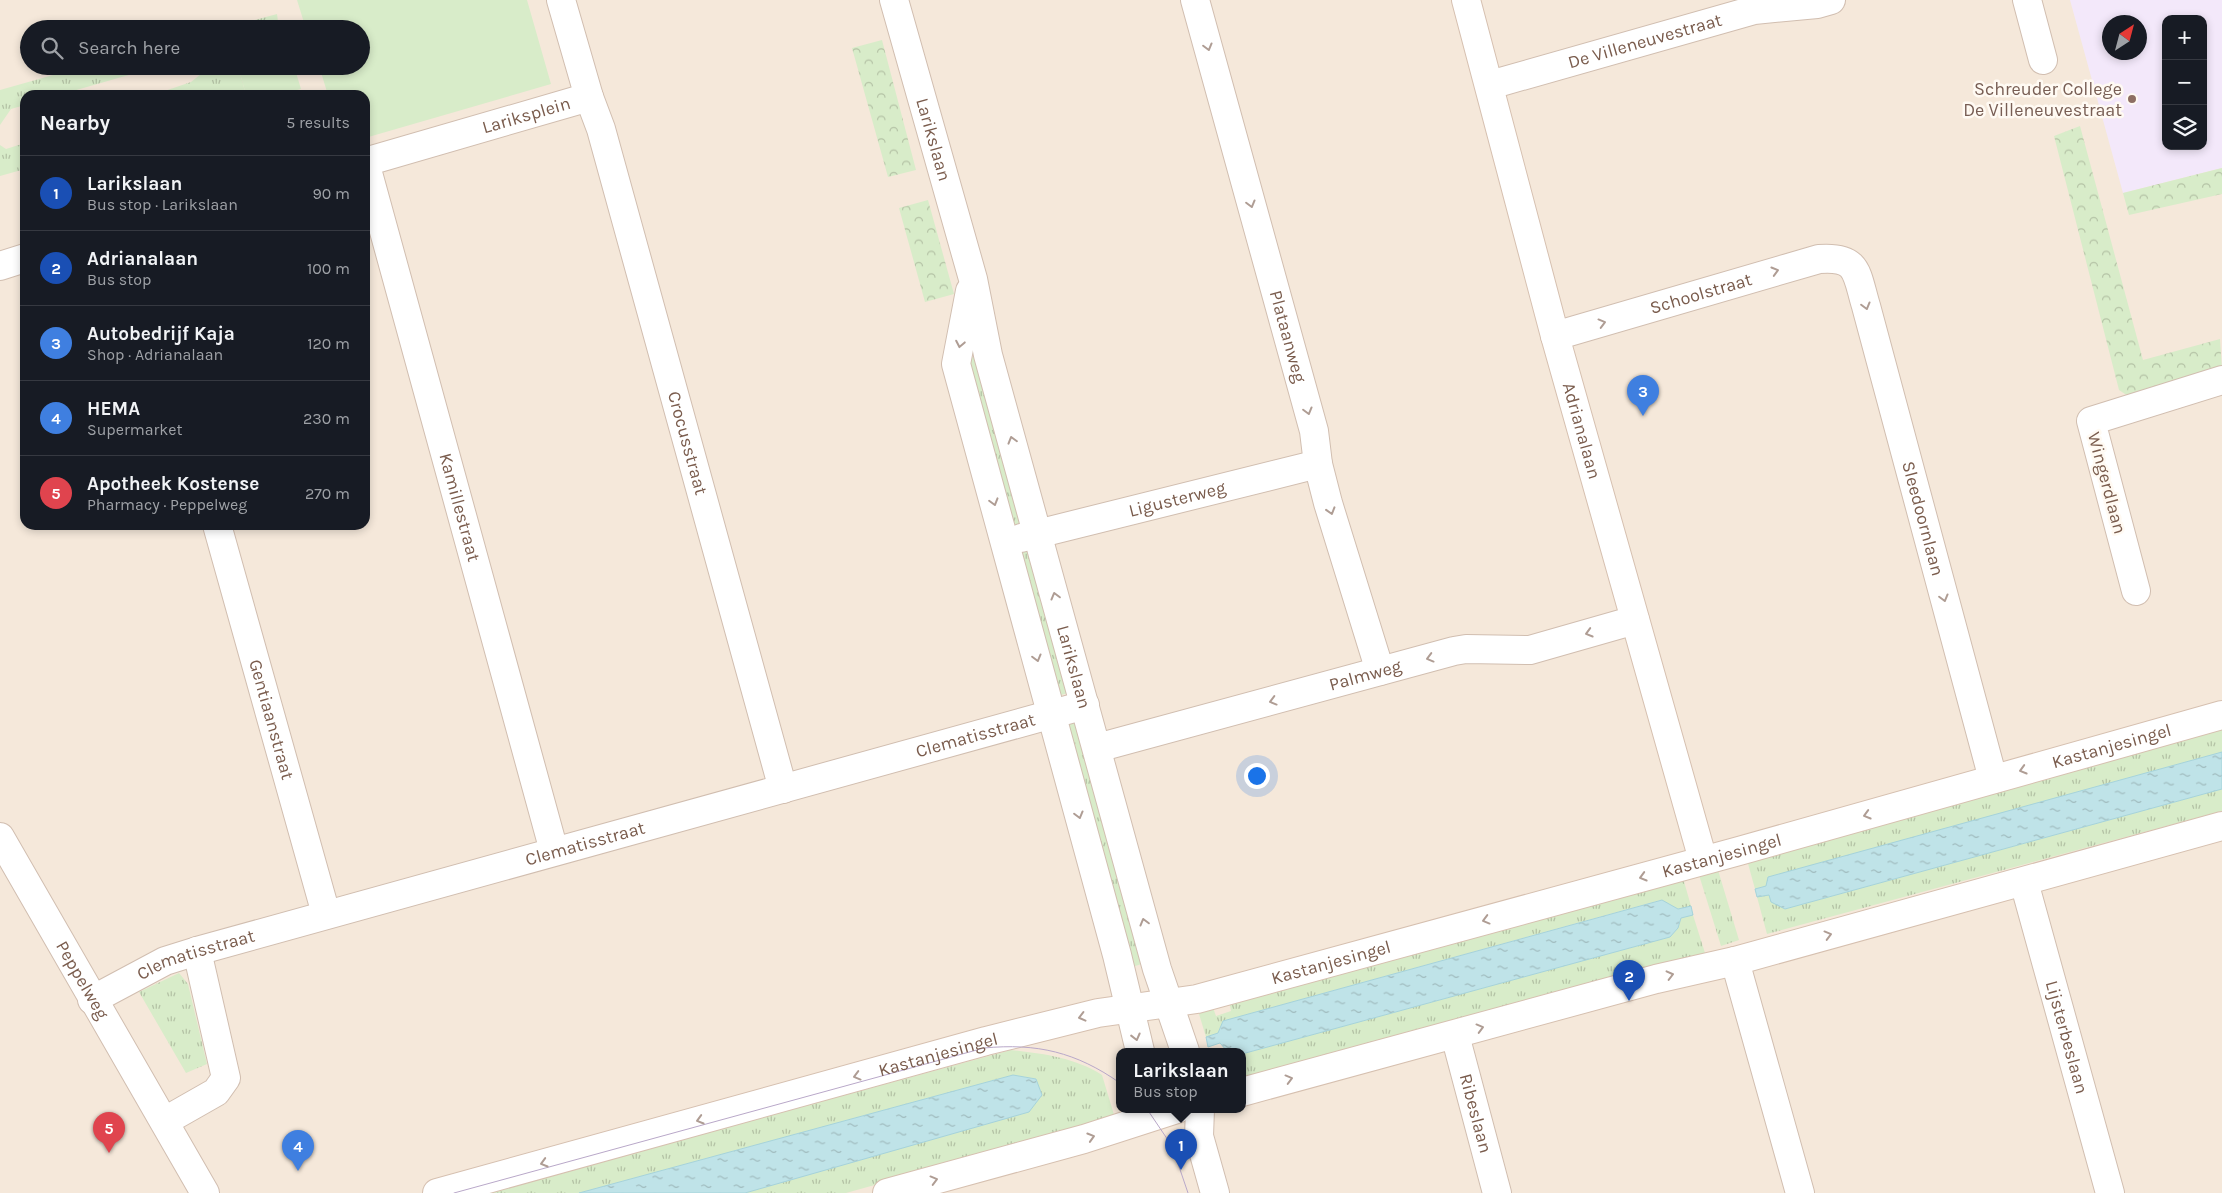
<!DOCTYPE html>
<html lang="en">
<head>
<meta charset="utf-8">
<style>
	:root { --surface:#171b24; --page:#242831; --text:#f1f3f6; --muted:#9ea1a6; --line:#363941; --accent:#e76f51 }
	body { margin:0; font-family:Karla,sans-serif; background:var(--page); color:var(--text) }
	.controls { position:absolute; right:15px; top:15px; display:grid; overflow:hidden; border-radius:10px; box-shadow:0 2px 8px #0003 }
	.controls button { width:45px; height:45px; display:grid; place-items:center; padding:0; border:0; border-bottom:1px solid var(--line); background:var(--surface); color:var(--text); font:25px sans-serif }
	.compass { position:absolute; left:2102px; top:15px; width:45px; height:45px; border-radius:50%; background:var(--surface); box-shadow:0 2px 8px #0003; rotate:36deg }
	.you { position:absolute; left:1256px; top:775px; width:18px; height:18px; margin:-12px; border:4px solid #fff; border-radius:50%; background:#1a73e8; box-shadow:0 0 0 8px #1a73e833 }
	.badge { display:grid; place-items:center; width:32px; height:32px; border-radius:50%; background:var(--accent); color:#fff; font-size:16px; font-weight:700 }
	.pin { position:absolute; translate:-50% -41px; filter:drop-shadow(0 1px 2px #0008) }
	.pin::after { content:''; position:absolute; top:26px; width:18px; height:15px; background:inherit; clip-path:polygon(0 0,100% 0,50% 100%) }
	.popup { position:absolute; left:1116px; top:1048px; width:130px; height:65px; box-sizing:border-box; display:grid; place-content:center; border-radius:10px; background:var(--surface); filter:drop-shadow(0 1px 4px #0005); font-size:16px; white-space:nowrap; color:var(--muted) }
	.popup b { font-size:19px; color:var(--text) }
	.popup::after { content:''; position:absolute; left:50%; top:100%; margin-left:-10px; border:10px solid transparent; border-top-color:var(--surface) }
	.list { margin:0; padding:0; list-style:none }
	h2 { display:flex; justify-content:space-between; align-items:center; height:65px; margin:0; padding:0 20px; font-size:21px }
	h2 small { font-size:16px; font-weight:400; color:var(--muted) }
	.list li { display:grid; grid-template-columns:32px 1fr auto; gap:15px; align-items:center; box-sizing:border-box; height:75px; padding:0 20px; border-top:1px solid var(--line) }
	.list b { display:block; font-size:19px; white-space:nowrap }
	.list p { margin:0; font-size:16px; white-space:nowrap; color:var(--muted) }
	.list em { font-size:16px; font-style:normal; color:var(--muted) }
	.icon { flex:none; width:28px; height:28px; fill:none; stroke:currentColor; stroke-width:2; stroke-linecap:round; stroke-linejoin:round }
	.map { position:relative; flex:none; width:2222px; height:1193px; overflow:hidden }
	.search { position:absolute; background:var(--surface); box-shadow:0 2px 8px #0003; left:20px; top:20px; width:350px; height:55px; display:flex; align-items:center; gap:12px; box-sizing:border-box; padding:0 18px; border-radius:28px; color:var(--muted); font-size:19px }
	.panel { position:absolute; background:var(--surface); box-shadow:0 2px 8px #0003; left:20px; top:90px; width:350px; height:440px; border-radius:15px }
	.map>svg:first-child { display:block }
	.residential { fill:#f5e8da; fill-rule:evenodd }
	.education { fill:#f3e8fa; fill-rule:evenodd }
	.grass { fill:url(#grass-tufts) }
	.forest { fill:url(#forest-crowns) }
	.park { fill:#d8ecc9 }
	.water { fill:url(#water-ripples); stroke:#a5d3da }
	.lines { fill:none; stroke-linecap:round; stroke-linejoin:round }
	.street-casing { stroke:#d1beb0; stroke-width:30 }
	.secondary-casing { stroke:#d6c0b0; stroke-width:30 }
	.street { stroke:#fff; stroke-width:28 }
	.secondary { stroke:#fff; stroke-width:28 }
	.tram { stroke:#b9a8c9; stroke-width:1 }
	.oneway { stroke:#af9d94 }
	.education-dot { fill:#8d6e63; stroke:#fffaf3; stroke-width:2 }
	.labels { text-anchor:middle; stroke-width:5; stroke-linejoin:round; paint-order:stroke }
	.street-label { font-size:18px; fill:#7a5c4d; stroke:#fffaf3 }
	.education-label { font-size:18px; fill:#785e54; stroke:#fffaf3; text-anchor:end }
</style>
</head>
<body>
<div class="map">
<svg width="2222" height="1193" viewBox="0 0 2222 1193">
	<defs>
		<pattern id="grass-tufts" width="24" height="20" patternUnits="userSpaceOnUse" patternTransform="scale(1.25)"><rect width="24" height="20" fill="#d8ecc9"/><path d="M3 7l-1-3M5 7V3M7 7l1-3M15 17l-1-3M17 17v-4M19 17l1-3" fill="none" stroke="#b4c2a5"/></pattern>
		<pattern id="forest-crowns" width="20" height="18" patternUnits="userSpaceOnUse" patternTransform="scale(1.25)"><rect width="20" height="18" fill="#d8ecc9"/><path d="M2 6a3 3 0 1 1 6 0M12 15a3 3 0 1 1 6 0" fill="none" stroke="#b4c2a5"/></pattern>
		<pattern id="water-ripples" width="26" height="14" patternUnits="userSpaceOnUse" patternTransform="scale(1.25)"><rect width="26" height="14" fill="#bfe3e8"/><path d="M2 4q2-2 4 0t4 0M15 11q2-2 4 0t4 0" fill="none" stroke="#a0bbbe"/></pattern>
	</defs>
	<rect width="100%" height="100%" fill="#fdf6ec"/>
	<path class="residential" d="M 0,0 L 2222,0 L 2222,1193 L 0,1193 ZM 2166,19 L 2203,19 L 2203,146 L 2166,146 ZM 2110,22 L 2140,22 L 2140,52 L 2110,52 ZM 29,29 L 361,29 L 361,66 L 29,66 ZM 25,95 L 365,95 L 365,525 L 25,525 ZM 1120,1051 L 1242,1051 L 1242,1109 L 1120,1109 Z"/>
	<path class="education" d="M 2070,0 L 2222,0 L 2222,168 L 2123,193 ZM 2166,19 L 2203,19 L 2203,146 L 2166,146 ZM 2110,22 L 2140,22 L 2140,52 L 2110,52 Z"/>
	<path class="grass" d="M 277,14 L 279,29 L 222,29 Z
		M 85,66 L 160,66 L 59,95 L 25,95 L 25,105 L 11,109 L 0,125 L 0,90 Z
		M 211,66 L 238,66 L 246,95 L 153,95 L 191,82 Z
		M 25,143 L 25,169 L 0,176 L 0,145 L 6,149 Z
		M 974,357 L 980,360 L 1024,519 L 1015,528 L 1009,523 L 967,358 Z
		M 1028,550 L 1068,693 L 1061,695 L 1055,690 L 1021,551 Z
		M 1076,722 L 1145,963 L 1132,967 L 1065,728 L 1069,724 Z
		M 2222,725 L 2222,752 L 1769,877 L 1766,886 L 1755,889 L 1747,860 Z
		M 2222,789 L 2222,811 L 1767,934 L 1757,897 L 1769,894 L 1785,909 Z
		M 1718,870 L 1739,940 L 1721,946 L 1699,875 Z
		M 1683,878 L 1691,906 L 1678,909 L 1661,900 L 1223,1021 L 1218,1033 L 1206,1037 L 1199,1014 L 1204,1008 L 1212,1005 L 1216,1016 L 1231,1011 L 1229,1001 Z
		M 1693,915 L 1705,953 L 1242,1081 L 1242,1054 L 1670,937 L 1678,928 L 1681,918 Z
		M 179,973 L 188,984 L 207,1064 L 186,1073 L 139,992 Z
		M 1011,1050 C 1043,1054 1073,1057 1102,1075 L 1115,1118 L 846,1193 L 745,1193 L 1029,1112 L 1042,1095 L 1036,1079 L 1013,1075 L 579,1193 L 483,1193 Z"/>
	<path class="forest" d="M 882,40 L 916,170 L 888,177 L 852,48 Z
		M 2080,126 L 2143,360 L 2220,339 L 2222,370 L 2128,396 L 2119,390 L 2054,136 Z
		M 2222,168 L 2222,194 L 2129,215 L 2123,193 Z
		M 928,200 L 954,294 L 925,302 L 899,208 Z"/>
	<path class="park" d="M 297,0 L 527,0 L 551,84 L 365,138 L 365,95 L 328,95 L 319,66 L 361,66 L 361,29 L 306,29 Z
		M 238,66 L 294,66 L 301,89 L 279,95 L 246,95 Z"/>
	<path class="water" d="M 2222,752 L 2222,789 L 1785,909 L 1771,902 L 1769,895 L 1757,897 L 1755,889 L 1766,886 L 1768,877 Z
		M 1662,900 L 1678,909 L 1691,906 L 1693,915 L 1681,918 L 1678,928 L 1670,937 L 1242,1054 L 1242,1051 L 1227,1051 L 1220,1043 L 1208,1047 L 1206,1037 L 1218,1033 L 1223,1021 Z
		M 1013,1075 L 1036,1079 L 1042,1095 L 1029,1112 L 745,1193 L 579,1193 Z"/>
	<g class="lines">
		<g class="street-casing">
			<g id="street">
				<path id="s1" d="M 894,0 L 973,279 L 988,355 L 1157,969 L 1185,1051"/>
				<path id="s2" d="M 1195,0 L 1314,431 L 1318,464 L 1328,503 L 1380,671"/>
				<path d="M 2027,0 L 2043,60"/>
				<path id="s3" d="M 1490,85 L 1754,10 L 1817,4 L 1831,0"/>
				<path id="s4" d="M 589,97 L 601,129 L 783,789"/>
				<path id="s5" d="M 365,162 L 554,851"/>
				<path id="s6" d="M 365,162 L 589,97 L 561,0"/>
				<path d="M 0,266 L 25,258"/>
				<path d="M 970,291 L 956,364 L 1117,955 L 1140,1051"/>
				<path id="s7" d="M 1555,336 L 1819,259 C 1859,256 1856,273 1866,306 L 1993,779"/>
				<path id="s8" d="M 217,525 L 326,914"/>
				<path id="s9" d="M 1021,538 L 1318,464"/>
				<path d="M 2136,591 L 2091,421 L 2222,380"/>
				<path id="s10" d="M 1097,748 L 1454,651 L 1466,649 L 1530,650 L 1635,620"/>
				<path id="s11" d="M 0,837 L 205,1193"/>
				<path id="s12" d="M 2024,882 L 2110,1193"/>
				<path d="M 1735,961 L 1800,1193"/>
				<path id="s13" d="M 92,1000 L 165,961 L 197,951 L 1085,705"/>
				<path id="s14" d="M 1455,1035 L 1497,1193"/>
				<path d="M 1200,1109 L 1199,1136 L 1215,1193"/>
				<path d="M 165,1121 L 216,1092 L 226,1078 L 197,951"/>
			</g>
		</g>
		<g class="secondary-casing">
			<g id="secondary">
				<path id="s15" d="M 1466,0 L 1555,336 L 1703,860"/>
				<path d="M 1242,1092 L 1656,979 L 1735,961 L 2222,826"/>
				<path id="s16" d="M 437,1193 L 986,1041 L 1098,1013 L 1197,999 L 1739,851 L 2222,715"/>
				<path d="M 887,1193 L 1084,1139 L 1177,1109"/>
			</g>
		</g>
		<use href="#street" class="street"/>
		<use href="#secondary" class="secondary"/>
		<path class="tram" d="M 1147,1109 L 1172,1146 L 1188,1193
			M 454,1193 L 984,1048 C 1037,1043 1076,1052 1120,1083"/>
	</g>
	<defs><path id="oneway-chevron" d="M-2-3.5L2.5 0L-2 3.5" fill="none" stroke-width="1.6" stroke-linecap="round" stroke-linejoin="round" transform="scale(1.25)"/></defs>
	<g class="oneway">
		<use href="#oneway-chevron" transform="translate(1208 47) rotate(75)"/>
		<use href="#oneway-chevron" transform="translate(1251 204) rotate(75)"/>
		<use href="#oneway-chevron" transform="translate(1775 271) rotate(-16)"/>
		<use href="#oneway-chevron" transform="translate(1866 306) rotate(75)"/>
		<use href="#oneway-chevron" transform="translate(1602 323) rotate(-15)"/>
		<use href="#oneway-chevron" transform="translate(960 344) rotate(101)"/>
		<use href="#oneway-chevron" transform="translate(1308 411) rotate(75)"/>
		<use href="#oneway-chevron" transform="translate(1012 440) rotate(-106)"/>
		<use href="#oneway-chevron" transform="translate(994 502) rotate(74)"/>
		<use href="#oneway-chevron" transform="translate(1331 511) rotate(73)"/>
		<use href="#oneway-chevron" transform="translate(1055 596) rotate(-105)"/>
		<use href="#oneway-chevron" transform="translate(1944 598) rotate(75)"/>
		<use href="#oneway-chevron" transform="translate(1589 633) rotate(164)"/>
		<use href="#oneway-chevron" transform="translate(1037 658) rotate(75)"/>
		<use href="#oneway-chevron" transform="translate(1430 658) rotate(165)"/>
		<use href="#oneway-chevron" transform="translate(1273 701) rotate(165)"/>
		<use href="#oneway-chevron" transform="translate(2023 770) rotate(164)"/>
		<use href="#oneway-chevron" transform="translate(1079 815) rotate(75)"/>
		<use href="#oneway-chevron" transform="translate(1867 815) rotate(164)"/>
		<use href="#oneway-chevron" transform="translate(1643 877) rotate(164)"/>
		<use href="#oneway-chevron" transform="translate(1486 920) rotate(165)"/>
		<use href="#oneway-chevron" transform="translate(1144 922) rotate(-105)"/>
		<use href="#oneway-chevron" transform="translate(1828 935) rotate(-15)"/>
		<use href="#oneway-chevron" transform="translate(1670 975) rotate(-14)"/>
		<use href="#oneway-chevron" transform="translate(1082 1017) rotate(166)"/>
		<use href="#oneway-chevron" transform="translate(1480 1028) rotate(-15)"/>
		<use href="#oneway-chevron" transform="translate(1136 1037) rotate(76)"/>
		<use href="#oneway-chevron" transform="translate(857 1076) rotate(165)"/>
		<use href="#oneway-chevron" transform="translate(1289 1079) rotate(-15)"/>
		<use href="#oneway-chevron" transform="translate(700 1120) rotate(164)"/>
		<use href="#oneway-chevron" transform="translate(1091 1137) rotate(-17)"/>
		<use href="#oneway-chevron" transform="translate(544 1163) rotate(164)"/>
		<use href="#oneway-chevron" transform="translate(934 1180) rotate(-15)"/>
	</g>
	<circle class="education-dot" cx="2132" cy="99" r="5"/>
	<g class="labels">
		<g class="street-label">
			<text dy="6" stroke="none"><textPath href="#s3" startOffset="161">De Villeneuvestraat</textPath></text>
			<text dy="6" stroke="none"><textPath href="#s6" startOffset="168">Lariksplein</textPath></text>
			<text dy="6" stroke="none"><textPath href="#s1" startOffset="145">Larikslaan</textPath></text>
			<text dy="6" stroke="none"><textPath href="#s7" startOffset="152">Schoolstraat</textPath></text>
			<text dy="6" stroke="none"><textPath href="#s2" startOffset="349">Plataanweg</textPath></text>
			<text dy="6" stroke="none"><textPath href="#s15" startOffset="446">Adrianalaan</textPath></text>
			<text dy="6" stroke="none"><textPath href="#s4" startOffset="360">Crocusstraat</textPath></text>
			<text transform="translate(2107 483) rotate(75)" y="6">Wingerdlaan</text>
			<text dy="6" stroke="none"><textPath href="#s9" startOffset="161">Ligusterweg</textPath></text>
			<text dy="6" stroke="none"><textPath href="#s5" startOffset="358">Kamillestraat</textPath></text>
			<text dy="6" stroke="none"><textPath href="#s7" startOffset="572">Sleedoornlaan</textPath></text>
			<text dy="6" stroke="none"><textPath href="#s1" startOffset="691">Larikslaan</textPath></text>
			<text dy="6" stroke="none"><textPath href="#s10" startOffset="278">Palmweg</textPath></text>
			<text dy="6" stroke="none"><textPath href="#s8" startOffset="202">Gentiaanstraat</textPath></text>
			<text dy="6" stroke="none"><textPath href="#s13" startOffset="924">Clematisstraat</textPath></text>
			<text dy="6" stroke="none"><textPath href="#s16" startOffset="1734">Kastanjesingel</textPath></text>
			<text dy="6" stroke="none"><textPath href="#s13" startOffset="519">Clematisstraat</textPath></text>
			<text dy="6" stroke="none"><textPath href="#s16" startOffset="1329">Kastanjesingel</textPath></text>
			<text dy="6" stroke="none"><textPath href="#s13" startOffset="114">Clematisstraat</textPath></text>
			<text dy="6" stroke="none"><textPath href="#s16" startOffset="924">Kastanjesingel</textPath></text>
			<text dy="6" stroke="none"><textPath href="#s11" startOffset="165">Peppelweg</textPath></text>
			<text dy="6" stroke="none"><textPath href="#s12" startOffset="161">Lijsterbeslaan</textPath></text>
			<text dy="6" stroke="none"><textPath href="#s16" startOffset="520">Kastanjesingel</textPath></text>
			<text dy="6" stroke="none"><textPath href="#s14" startOffset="81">Ribeslaan</textPath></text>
		</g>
		<g class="education-label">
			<text x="2122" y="95">Schreuder College<tspan x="2122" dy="21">De Villeneuvestraat</tspan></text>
		</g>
	</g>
</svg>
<div class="controls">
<button>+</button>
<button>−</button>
<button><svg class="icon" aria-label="layers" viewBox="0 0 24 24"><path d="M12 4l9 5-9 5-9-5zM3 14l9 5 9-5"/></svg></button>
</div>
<svg class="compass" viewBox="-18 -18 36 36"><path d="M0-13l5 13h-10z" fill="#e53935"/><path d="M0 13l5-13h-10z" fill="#9ea1a6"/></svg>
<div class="you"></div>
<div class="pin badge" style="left:1181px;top:1170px;background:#1a4fb4">1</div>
<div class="popup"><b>Larikslaan</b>Bus stop</div>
<div class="pin badge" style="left:1629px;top:1001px;background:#1a4fb4">2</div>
<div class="pin badge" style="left:1643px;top:416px;background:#3f7fe0">3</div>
<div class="pin badge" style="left:298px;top:1171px;background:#3f7fe0">4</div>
<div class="pin badge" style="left:109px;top:1153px;background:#e0444e">5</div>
<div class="search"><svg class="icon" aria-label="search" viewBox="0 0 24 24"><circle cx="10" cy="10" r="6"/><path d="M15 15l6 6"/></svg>Search here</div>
<section class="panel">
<h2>Nearby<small>5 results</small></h2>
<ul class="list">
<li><span class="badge" style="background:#1a4fb4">1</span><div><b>Larikslaan</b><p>Bus stop · Larikslaan</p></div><em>90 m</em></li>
<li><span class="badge" style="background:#1a4fb4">2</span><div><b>Adrianalaan</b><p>Bus stop</p></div><em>100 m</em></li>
<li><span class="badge" style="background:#3f7fe0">3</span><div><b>Autobedrijf Kaja</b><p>Shop · Adrianalaan</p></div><em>120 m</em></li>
<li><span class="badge" style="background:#3f7fe0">4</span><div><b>HEMA</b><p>Supermarket</p></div><em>230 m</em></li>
<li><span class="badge" style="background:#e0444e">5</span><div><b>Apotheek Kostense</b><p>Pharmacy · Peppelweg</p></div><em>270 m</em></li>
</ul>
</section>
</div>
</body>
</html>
